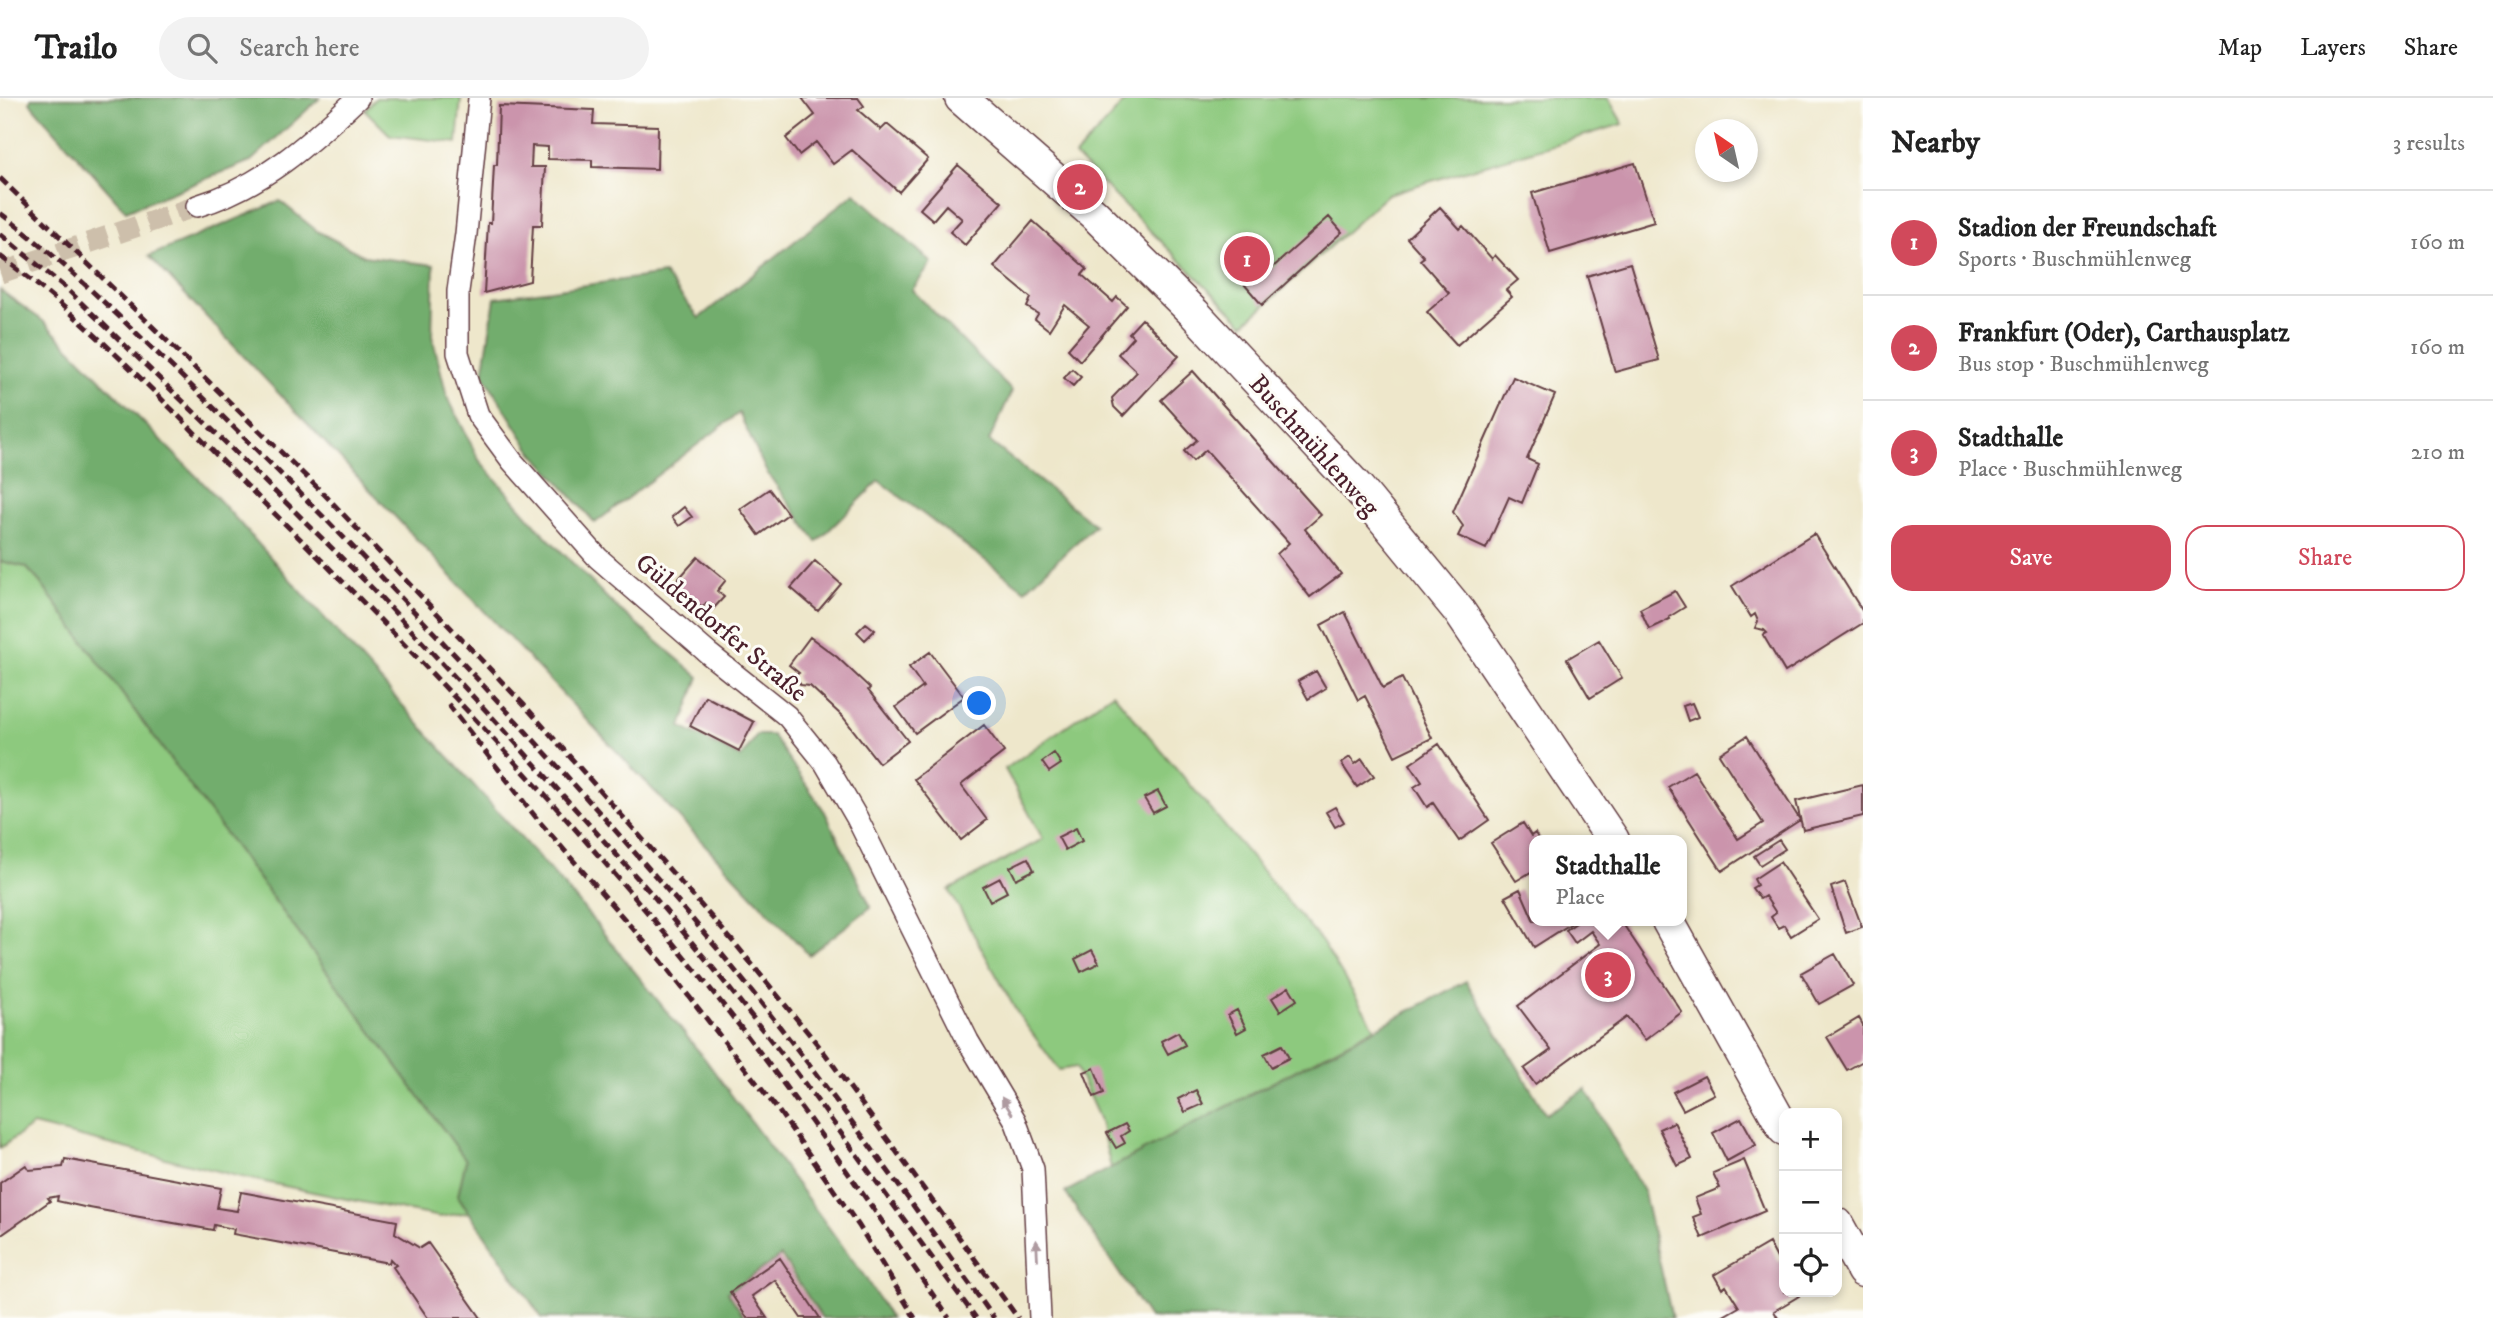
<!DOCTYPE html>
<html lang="en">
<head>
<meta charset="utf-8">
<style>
	:root { --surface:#fff; --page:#f2f2f2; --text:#222; --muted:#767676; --line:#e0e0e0; --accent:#d1495b }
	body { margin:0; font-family:"IM FELL DW Pica",serif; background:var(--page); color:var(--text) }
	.controls { position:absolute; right:21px; bottom:21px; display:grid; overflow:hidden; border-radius:14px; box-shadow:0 4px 10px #0003 }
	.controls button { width:63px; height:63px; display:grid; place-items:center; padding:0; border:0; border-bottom:2px solid var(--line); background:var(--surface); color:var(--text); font:35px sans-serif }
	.compass { position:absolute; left:1695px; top:21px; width:63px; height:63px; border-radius:50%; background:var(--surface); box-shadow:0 4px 10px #0003; rotate:326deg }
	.you { position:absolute; left:980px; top:606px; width:24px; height:24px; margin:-18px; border:5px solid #fff; border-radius:50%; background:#1a73e8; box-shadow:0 0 0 10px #1a73e833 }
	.badge { display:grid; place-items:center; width:46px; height:46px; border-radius:50%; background:var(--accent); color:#fff; font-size:23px; font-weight:700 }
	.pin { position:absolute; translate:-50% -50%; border:4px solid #fff; box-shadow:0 2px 7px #0006 }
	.popup { position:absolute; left:1529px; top:737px; width:158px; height:91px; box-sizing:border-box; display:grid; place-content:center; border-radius:14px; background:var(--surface); filter:drop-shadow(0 2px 5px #0005); font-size:23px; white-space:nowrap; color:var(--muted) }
	.popup b { font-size:26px; color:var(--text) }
	.popup::after { content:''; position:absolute; left:50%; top:100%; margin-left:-14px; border:14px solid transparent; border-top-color:var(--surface) }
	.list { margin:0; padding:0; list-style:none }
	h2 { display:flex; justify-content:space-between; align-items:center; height:91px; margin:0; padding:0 28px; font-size:30px }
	h2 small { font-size:23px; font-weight:400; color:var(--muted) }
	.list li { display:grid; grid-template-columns:46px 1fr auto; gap:21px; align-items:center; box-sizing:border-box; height:105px; padding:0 28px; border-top:2px solid var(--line) }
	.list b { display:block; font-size:26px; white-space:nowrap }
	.list p { margin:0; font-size:23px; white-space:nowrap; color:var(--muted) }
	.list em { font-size:23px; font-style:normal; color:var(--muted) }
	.actions { display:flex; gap:14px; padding:21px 28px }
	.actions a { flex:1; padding:16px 0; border:2px solid var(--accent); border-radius:21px; text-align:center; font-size:24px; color:var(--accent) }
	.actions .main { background:var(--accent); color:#fff }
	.icon { flex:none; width:38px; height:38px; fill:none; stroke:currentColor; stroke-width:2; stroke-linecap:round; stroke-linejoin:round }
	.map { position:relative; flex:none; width:1863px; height:1220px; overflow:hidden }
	header { display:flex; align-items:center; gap:42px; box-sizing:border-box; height:98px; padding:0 35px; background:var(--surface); border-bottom:2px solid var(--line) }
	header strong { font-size:33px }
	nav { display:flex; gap:38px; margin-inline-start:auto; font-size:24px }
	.search { width:490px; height:63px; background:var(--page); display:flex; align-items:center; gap:18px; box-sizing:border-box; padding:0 24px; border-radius:38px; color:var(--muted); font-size:26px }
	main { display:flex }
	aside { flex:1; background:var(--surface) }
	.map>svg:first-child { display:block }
	.green { fill:#8dc97e; stroke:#6c7454; stroke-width:2 }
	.forest { fill:#72ad6d; stroke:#5e664c; stroke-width:2 }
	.building { fill:#cb94ac }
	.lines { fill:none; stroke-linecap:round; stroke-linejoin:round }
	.street-tunnel { stroke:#cdbfab; stroke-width:21; stroke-dasharray:21 10; stroke-linecap:butt }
	.street-casing { stroke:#633d43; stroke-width:24 }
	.secondary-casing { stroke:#633d43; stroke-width:35 }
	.street { stroke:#fff; stroke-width:21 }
	.secondary { stroke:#fff; stroke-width:32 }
	.rail { stroke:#4a1f2b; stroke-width:5; stroke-dasharray:10 5; stroke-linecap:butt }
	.oneway { fill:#ae9aa0 }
	.labels { text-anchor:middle; stroke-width:6; stroke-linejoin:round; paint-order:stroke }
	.street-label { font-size:26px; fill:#4a1f2b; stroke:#fdfcf7 }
</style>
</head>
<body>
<header>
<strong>Trailo</strong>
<div class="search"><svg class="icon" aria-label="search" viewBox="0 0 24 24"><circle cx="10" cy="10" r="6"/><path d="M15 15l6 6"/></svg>Search here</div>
<nav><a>Map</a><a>Layers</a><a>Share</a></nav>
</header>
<main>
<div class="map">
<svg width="1863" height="1220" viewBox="0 0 1863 1220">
	<rect width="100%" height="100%" fill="#fdfcf7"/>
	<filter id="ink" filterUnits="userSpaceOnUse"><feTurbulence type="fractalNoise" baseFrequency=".0143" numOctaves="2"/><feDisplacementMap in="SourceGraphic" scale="14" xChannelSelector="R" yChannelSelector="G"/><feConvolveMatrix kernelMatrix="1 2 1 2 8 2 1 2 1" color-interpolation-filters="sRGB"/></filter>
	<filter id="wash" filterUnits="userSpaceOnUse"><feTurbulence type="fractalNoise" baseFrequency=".00686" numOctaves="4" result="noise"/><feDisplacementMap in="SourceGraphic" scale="28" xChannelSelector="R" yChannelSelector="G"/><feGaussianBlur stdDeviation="1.57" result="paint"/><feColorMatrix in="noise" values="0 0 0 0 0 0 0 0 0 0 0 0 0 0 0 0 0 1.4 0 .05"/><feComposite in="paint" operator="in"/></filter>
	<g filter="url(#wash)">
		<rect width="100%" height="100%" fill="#eee7cb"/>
		<path class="green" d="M 376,0 L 461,0 L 457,45 L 390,37 L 365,12 Z
			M 1128,0 L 1608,0 L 1623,26 L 1388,96 L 1244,226 L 1075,58 Z
			M 0,463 L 26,469 L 39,483 L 466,1062 L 458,1098 L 469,1114 L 440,1119 L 351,1102 L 241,1079 L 33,1027 L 0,1050 Z
			M 1113,595 L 1322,844 L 1375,930 L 1111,1070 L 1099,1020 L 1076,969 L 1059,972 L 1018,916 L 949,792 L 1043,741 L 1005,671 Z"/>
		<path class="forest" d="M 31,0 L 320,0 L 251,63 L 126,113 L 30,5 Z
			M 855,95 L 932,165 L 912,192 L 1012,293 L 989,343 L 1095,427 L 1025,492 L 879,383 L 817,444 L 766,373 L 739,315 L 595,425 L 530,351 L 483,276 L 495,200 L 664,176 L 699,220 Z
			M 280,103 L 317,133 L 364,158 L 434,167 L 432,238 L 447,298 L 479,362 L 541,433 L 613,506 L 699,579 L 681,629 L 741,660 L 757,637 L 772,637 L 825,714 L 871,809 L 809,857 L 149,158 Z
			M 0,192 L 43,223 L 212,394 L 580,806 L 705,961 L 865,1179 L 890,1220 L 822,1220 L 781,1158 L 728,1194 L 745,1220 L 542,1220 L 458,1098 L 466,1062 L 39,483 L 26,469 L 0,463 Z
			M 1466,883 L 1546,1016 L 1586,991 L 1644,1095 L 1672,1220 L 1149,1220 L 1065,1094 Z"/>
		<g id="blocks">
			<path class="building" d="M 802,0 L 858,0 L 864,8 L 858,12 L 881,32 L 887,26 L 928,61 L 899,94 L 852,52 L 833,66 L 816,44 L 799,57 L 786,40 L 815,17 Z
				M 499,8 L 594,12 L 593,26 L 658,28 L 657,71 L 592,69 L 592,62 L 548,61 L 548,49 L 532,48 L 531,69 L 545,69 L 542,127 L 533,127 L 530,183 L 484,195 L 488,125 L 491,125 L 494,67 L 497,67 Z
				M 1635,65 L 1654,124 L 1550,155 L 1532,95 Z
				M 958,67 L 1002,104 L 965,147 L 950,134 L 962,121 L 946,107 L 933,122 L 920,111 Z
				M 1440,109 L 1460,131 L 1463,128 L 1492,161 L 1495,157 L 1518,182 L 1506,192 L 1512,199 L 1457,247 L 1427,214 L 1449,195 L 1420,162 L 1424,159 L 1407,140 Z
				M 1329,119 L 1342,134 L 1262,207 L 1244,186 L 1267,165 L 1272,170 Z
				M 1033,123 L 1087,171 L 1082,177 L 1113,204 L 1117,199 L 1127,208 L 1080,263 L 1068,251 L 1089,227 L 1065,207 L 1049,232 L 1035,221 L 1038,216 L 1027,209 L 1031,200 L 994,169 Z
				M 1630,165 L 1659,262 L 1615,274 L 1587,178 Z
				M 1142,221 L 1179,258 L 1123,318 L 1114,309 L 1112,300 L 1137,274 L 1118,256 L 1133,239 L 1129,235 Z
				M 1072,271 L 1081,279 L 1073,288 L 1064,280 Z
				M 1193,273 L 1321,417 L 1305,431 L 1341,476 L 1310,499 L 1277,456 L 1289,445 L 1206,352 L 1193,363 L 1184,353 L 1197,342 L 1161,302 Z
				M 1513,279 L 1555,297 L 1527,361 L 1538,366 L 1522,405 L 1509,399 L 1486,451 L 1458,438 L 1463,428 L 1453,414 Z
				M 769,391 L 788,416 L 759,437 L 740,411 Z
				M 684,409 L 692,419 L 679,428 L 672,419 Z
				M 1814,436 L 1863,514 L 1863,525 L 1785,574 L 1763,537 L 1767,535 L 1764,532 L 1755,530 L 1758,523 L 1755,516 L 1751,519 L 1732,488 Z
				M 698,459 L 726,482 L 717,493 L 724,499 L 713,511 L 706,505 L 702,510 L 674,486 Z
				M 815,463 L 841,486 L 818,513 L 791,490 Z
				M 1675,493 L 1685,509 L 1669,519 L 1670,521 L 1649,531 L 1640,511 Z
				M 1345,514 L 1383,590 L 1402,580 L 1432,640 L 1395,658 L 1365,598 L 1358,602 L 1321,527 Z
				M 866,525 L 875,532 L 865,542 L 857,534 Z
				M 810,539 L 837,559 L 870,590 L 868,592 L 908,643 L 879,665 L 843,619 L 810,588 L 801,587 L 797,582 L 796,577 L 799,575 L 789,567 Z
				M 1599,542 L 1622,580 L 1590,600 L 1567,561 Z
				M 930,554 L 964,599 L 915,635 L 896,609 L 923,589 L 909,569 Z
				M 1316,573 L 1326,590 L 1308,601 L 1298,583 Z
				M 705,598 L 754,624 L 739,653 L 690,628 Z
				M 1692,605 L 1698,619 L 1688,623 L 1683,608 Z
				M 984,627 L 1004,654 L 961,687 L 987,722 L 961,742 L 914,681 Z
				M 1747,638 L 1800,722 L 1722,773 L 1668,689 L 1694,673 L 1738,741 L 1763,725 L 1719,656 Z
				M 1439,646 L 1489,722 L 1459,743 L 1433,705 L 1427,709 L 1414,689 L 1422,684 L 1410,666 Z
				M 1054,655 L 1061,666 L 1049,674 L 1042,664 Z
				M 1350,659 L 1355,666 L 1362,661 L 1374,678 L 1357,689 L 1341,665 Z
				M 1863,687 L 1863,718 L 1803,732 L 1796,703 Z
				M 1158,693 L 1166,708 L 1153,715 L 1144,700 Z
				M 1335,709 L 1344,724 L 1335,729 L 1326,714 Z
				M 1523,725 L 1531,738 L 1535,735 L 1539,742 L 1534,742 L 1534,772 L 1516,783 L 1491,745 Z
				M 1076,730 L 1082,743 L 1065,752 L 1058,739 Z
				M 1779,742 L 1785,751 L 1760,767 L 1754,758 Z
				M 1028,760 L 1034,772 L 1016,781 L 1010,769 Z
				M 1780,764 L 1818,821 L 1791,838 L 1784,827 L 1778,830 L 1771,819 L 1776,815 L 1765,798 L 1760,801 L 1752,790 L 1757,787 L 1754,781 Z
				M 1000,780 L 1007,794 L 990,803 L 983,789 Z
				M 1845,784 L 1862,829 L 1846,835 L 1831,789 Z
				M 1520,791 L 1534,823 L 1575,823 L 1534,849 L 1505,799 Z
				M 1579,823 L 1621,823 L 1682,914 L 1645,942 L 1627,919 L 1535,986 L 1524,971 L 1551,952 L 1518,908 L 1600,846 L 1591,833 L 1575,845 L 1566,832 Z
				M 1092,852 L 1099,865 L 1081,874 L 1075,861 Z
				M 1835,856 L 1853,887 L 1819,906 L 1801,875 Z
				M 1289,889 L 1297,902 L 1280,913 L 1272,900 Z
				M 1237,912 L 1246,930 L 1237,935 L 1228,917 Z
				M 1859,920 L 1863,927 L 1863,963 L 1847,972 L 1827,939 Z
				M 1178,934 L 1185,947 L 1168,956 L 1161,943 Z
				M 1282,947 L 1289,960 L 1271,969 L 1264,956 Z
				M 1094,970 L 1104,995 L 1094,999 L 1084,974 Z
				M 1704,978 L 1714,996 L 1683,1012 L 1673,994 Z
				M 1196,992 L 1203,1006 L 1185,1014 L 1178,1001 Z
				M 1741,1020 L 1756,1047 L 1727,1063 L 1713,1035 Z
				M 1674,1024 L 1692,1061 L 1677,1068 L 1659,1031 Z
				M 1125,1026 L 1129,1033 L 1121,1038 L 1125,1045 L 1116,1050 L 1107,1035 Z
				M 65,1061 L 221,1090 L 217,1110 L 237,1113 L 241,1094 L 397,1123 L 395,1135 L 420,1150 L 428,1145 L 481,1220 L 428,1220 L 393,1169 L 396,1167 L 390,1161 L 389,1165 L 233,1136 L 234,1131 L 214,1127 L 213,1132 L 84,1109 L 57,1103 L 58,1098 L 48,1100 L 50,1103 L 0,1138 L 0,1085 L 26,1067 L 29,1072 L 63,1069 Z
				M 1744,1062 L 1765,1113 L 1702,1140 L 1693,1119 L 1701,1116 L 1695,1100 L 1720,1090 L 1713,1075 Z
				M 1769,1145 L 1779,1164 L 1784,1161 L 1784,1194 L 1796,1194 L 1799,1198 L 1774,1213 L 1778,1220 L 1720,1220 L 1739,1209 L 1726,1188 L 1722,1191 L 1714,1177 Z
				M 780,1160 L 820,1220 L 801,1220 L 775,1182 L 752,1198 L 767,1220 L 747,1220 L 730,1194 Z"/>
		</g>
	</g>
	<g filter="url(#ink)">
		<use href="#blocks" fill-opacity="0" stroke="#633d43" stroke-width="2"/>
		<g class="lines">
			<path class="street-tunnel" d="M 0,175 L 197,108"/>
			<g class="street-casing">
				<path id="street" d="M 479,0 L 466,136 L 458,193 L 458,255 L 478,317 L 512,363 L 598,460 L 709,556 L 787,618 L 825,665 L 857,720 L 968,943 L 1015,1022 L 1033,1071 L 1040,1220
					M 197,108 C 263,88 309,46 358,0"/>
			</g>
			<g class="secondary-casing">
				<path id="secondary" d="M 961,0 L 1094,116 L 1194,215 L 1359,391 L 1459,513 L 1613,742
					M 1668,823 L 1784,1031
					M 1837,1126 L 1863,1173"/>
			</g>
			<use href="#street" class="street"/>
			<use href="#secondary" class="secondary"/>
			<path class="rail" d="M 0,80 L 324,396 L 526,609 L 737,848 L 823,953 L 1018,1220
				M 0,115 C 62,161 117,217 173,270 C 241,336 308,402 374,471 C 492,596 610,722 720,854 C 817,972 905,1096 994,1220
				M 0,136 L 67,191 L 225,344 L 374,492 L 504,632 L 650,794 L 713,870 L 797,975 L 976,1220
				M 0,158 C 97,229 182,323 267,408 C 418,557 566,713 700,878 C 789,988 869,1104 949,1220
				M 448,606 L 538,722 L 662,864 L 778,1012 L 859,1128 L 915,1220"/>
		</g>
		<defs><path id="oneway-solid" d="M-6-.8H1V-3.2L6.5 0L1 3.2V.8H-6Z" transform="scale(1.75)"/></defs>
		<g class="oneway">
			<use href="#oneway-solid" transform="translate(1007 1008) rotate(-122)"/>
			<use href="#oneway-solid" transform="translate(1037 1152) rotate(-93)"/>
		</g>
	</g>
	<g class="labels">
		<g class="street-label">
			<text transform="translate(1315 347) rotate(48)" y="9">Buschmühlenweg</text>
			<text transform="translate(722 529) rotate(40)" y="9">Güldendorfer Straße</text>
		</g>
	</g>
</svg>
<div class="controls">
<button>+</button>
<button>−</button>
<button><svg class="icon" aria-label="locate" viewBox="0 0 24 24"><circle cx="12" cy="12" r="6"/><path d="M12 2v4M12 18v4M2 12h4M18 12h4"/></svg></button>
</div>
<svg class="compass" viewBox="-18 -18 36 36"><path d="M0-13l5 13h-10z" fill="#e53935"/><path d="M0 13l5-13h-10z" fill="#767676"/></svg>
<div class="you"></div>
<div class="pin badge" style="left:1247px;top:161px">1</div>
<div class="pin badge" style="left:1080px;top:89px">2</div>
<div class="pin badge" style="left:1608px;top:877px">3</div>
<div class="popup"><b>Stadthalle</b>Place</div>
</div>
<aside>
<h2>Nearby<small>3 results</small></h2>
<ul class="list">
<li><span class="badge">1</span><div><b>Stadion der Freundschaft</b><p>Sports · Buschmühlenweg</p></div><em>160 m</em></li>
<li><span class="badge">2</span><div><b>Frankfurt (Oder), Carthausplatz</b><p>Bus stop · Buschmühlenweg</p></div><em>160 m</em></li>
<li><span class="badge">3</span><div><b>Stadthalle</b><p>Place · Buschmühlenweg</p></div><em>210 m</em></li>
</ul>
<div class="actions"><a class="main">Save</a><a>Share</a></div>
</aside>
</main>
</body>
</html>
